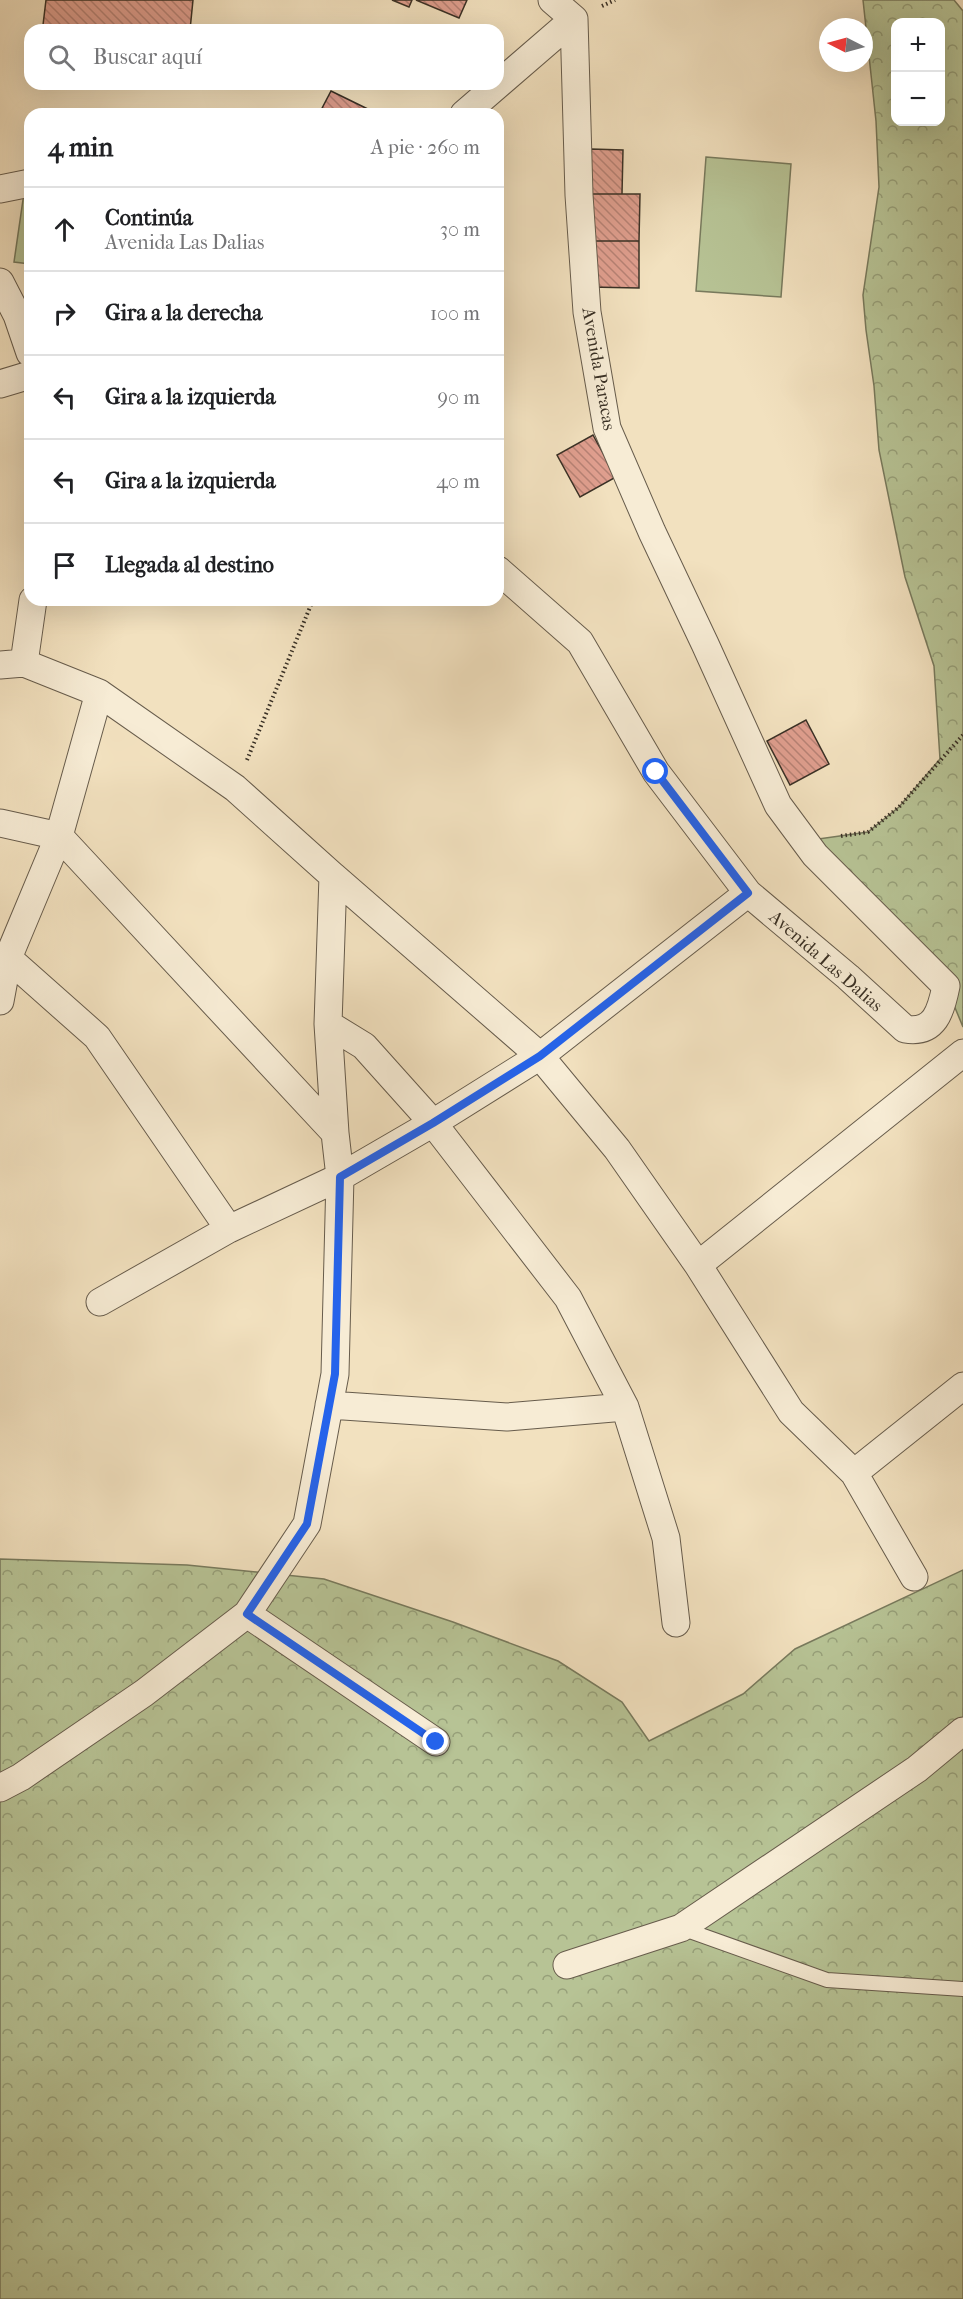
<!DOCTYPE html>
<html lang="es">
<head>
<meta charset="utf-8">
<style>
	:root { --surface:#fff; --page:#f6f6f6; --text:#202124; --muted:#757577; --line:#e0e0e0 }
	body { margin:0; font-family:"IM FELL French Canon",serif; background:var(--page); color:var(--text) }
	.controls { position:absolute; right:18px; top:18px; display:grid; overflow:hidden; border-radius:12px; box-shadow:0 6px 24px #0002 }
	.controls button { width:54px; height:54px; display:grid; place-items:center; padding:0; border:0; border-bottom:2px solid var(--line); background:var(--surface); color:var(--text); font:30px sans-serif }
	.compass { position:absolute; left:819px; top:18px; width:54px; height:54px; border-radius:50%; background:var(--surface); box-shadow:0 6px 24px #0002; rotate:276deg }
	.stop { position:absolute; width:18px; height:18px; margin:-14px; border:4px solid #2563eb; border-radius:50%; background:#fff }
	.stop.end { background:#2563eb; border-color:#fff; box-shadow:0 2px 6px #0008 }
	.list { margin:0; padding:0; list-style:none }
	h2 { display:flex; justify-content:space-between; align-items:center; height:78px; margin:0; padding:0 24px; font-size:26px }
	h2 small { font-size:20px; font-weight:400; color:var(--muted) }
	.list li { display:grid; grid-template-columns:39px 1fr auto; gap:18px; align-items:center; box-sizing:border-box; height:84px; padding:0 24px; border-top:2px solid var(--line) }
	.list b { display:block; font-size:22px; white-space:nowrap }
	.list p { margin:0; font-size:20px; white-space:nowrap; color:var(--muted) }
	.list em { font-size:20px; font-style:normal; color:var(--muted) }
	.icon { flex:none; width:33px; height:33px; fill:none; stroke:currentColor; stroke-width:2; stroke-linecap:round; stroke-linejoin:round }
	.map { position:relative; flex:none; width:963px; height:2299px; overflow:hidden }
	.search { position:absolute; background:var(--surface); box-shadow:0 6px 24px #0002; left:24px; top:24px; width:480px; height:66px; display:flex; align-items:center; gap:15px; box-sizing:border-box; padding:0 21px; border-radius:18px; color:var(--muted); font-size:22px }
	.panel { position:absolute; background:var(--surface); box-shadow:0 6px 24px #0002; left:24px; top:108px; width:480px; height:498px; border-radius:18px }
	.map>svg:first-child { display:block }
	.grass { fill:#b7c395; stroke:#787a5d; stroke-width:1.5 }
	.forest { fill:url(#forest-crowns); stroke:#787a5d; stroke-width:1.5; fill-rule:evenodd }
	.building { fill:url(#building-back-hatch); stroke:#393025; stroke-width:1.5 }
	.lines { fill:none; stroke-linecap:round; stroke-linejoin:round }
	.service-casing { stroke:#675c4c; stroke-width:16 }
	.minor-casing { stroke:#675c4c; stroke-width:29 }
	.path { stroke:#393025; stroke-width:4; stroke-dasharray:1.5 3; stroke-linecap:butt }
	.service { stroke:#f7ecd5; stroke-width:14 }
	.minor { stroke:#f7ecd5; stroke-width:27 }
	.route { stroke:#2563eb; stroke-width:8 }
	.labels { text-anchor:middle; stroke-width:6; stroke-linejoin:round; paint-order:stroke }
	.street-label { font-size:18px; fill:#393025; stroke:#f7ecd5 }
</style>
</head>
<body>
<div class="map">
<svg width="963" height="2299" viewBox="0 0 963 2299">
	<defs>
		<pattern id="forest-crowns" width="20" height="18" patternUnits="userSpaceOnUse" patternTransform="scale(1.5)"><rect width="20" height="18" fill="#b7c395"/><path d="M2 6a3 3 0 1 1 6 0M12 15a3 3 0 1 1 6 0" fill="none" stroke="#969f79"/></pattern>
		<pattern id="building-back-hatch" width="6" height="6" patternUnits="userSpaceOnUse" patternTransform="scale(1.5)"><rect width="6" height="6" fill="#df9e8e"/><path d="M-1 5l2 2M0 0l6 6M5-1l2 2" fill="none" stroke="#b68174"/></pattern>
	</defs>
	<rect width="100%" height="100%" fill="#f2e1bf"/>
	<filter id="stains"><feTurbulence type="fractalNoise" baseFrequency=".00333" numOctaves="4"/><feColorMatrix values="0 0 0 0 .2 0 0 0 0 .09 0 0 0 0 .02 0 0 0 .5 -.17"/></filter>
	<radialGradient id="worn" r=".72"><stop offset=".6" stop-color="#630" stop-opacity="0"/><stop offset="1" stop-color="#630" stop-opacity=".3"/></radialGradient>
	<path class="grass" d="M 706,157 L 791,164 L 781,297 L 696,291 Z
		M 25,186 L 30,187 L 30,264 L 14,262 Z"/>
	<path class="forest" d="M 863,0 L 954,0 L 963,11 L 963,1027 L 946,986 L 804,841 L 868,832 L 899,807 L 940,759 L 934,666 L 905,577 L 879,450 L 874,386 L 866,330 L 863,295 L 879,187 L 876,121 ZM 896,22 L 940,22 L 940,122 L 896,122 Z
		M 0,1559 L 187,1565 L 324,1579 L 453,1622 L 558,1661 L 622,1702 L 649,1741 L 743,1694 L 795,1649 L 963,1570 L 963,2299 L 0,2299 Z"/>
	<path class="building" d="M 46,0 L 193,0 L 190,30 L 108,30 L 43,25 Z
		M 392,0 L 412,0 L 409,7 Z
		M 416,0 L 467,0 L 459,18 Z
		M 331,91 L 378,114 L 319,114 Z
		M 591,149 L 623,150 L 622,194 L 590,194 Z
		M 590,194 L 640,194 L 639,241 L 590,241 Z
		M 590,241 L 639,241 L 639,288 L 590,287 Z
		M 593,435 L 616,477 L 580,497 L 557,455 Z
		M 806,720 L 829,764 L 790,785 L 767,741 Z"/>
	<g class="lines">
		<g class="service-casing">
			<path id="service" d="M 681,1928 L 827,1980 L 963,1989"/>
		</g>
		<g class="minor-casing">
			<path id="minor" d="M 464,114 L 574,19
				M 0,189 L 30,183
				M 0,282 L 17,315 L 30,353
				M 0,384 L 30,375
				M 498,570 L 580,642 L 656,772 L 748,893 L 848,977 L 905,1029 C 935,1034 941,1011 946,986 L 815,855 L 778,805 L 705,644 L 652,532 L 607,428 L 587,312 L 579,195 L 574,19 L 552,0
				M 24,663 L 33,600
				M 0,665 L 24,663 L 99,693 L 235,788 L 333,876 L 328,1024 L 335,1133 L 340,1177 L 335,1374 L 307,1524 L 247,1614 L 144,1693 L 21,1777 L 0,1788
				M 0,823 L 59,836 L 335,1133
				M 333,876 L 540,1056 L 617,1149 L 698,1265 L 791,1412 L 854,1473 L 914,1577
				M 8,958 L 97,1037 L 229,1229
				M 0,1001 L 8,958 L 59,836 L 99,693
				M 328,1024 L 364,1046 L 433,1123 L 568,1298 L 625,1407 L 666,1538 L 676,1623
				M 698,1265 L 963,1053
				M 100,1302 L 229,1229 L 340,1177 L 433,1123 L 540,1056 L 748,893
				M 329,1405 L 507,1417 L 625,1407
				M 854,1473 L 963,1386
				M 247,1614 L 436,1742
				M 567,1965 L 681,1928 L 917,1769 L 963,1731"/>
		</g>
		<path class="path" d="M 602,6 L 615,0
			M 247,760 L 313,600
			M 841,836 L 868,832 L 899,807 L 963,735"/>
		<use href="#service" class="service"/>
		<use href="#minor" class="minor"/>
	</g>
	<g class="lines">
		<path class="route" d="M 436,1742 L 247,1614 L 307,1524 L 335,1374 L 340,1177 L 433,1123 L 540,1056 L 748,893 L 656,772"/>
	</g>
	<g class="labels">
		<g class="street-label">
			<text transform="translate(599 369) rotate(80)" y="6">Avenida Paracas</text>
			<text transform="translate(826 961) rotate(41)" y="6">Avenida Las Dalias</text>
		</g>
	</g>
	<rect width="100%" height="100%" filter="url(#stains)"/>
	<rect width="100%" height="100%" fill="url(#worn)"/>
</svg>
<div class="controls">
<button>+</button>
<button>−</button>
</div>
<svg class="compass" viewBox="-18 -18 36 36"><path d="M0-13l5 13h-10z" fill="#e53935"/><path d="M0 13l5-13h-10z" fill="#757577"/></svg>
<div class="stop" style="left:656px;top:772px"></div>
<div class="stop end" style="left:436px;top:1742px"></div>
<div class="search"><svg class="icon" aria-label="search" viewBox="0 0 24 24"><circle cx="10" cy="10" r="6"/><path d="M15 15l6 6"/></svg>Buscar aquí</div>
<section class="panel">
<h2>4 min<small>A pie · 260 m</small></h2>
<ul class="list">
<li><svg class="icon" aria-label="ahead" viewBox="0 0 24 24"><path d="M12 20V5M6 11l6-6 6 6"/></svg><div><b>Continúa</b><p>Avenida Las Dalias</p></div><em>30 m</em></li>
<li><svg class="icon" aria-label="right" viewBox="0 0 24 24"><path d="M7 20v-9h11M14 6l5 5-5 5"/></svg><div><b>Gira a la derecha</b></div><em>100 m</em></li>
<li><svg class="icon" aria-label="left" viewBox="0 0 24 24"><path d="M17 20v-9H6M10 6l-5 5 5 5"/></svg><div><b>Gira a la izquierda</b></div><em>90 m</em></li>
<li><svg class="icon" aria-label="left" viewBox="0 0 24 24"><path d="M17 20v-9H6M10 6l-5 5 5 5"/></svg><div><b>Gira a la izquierda</b></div><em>40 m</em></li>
<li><svg class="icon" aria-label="arrive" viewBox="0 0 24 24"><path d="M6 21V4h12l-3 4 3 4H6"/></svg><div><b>Llegada al destino</b></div></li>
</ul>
</section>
</div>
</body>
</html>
